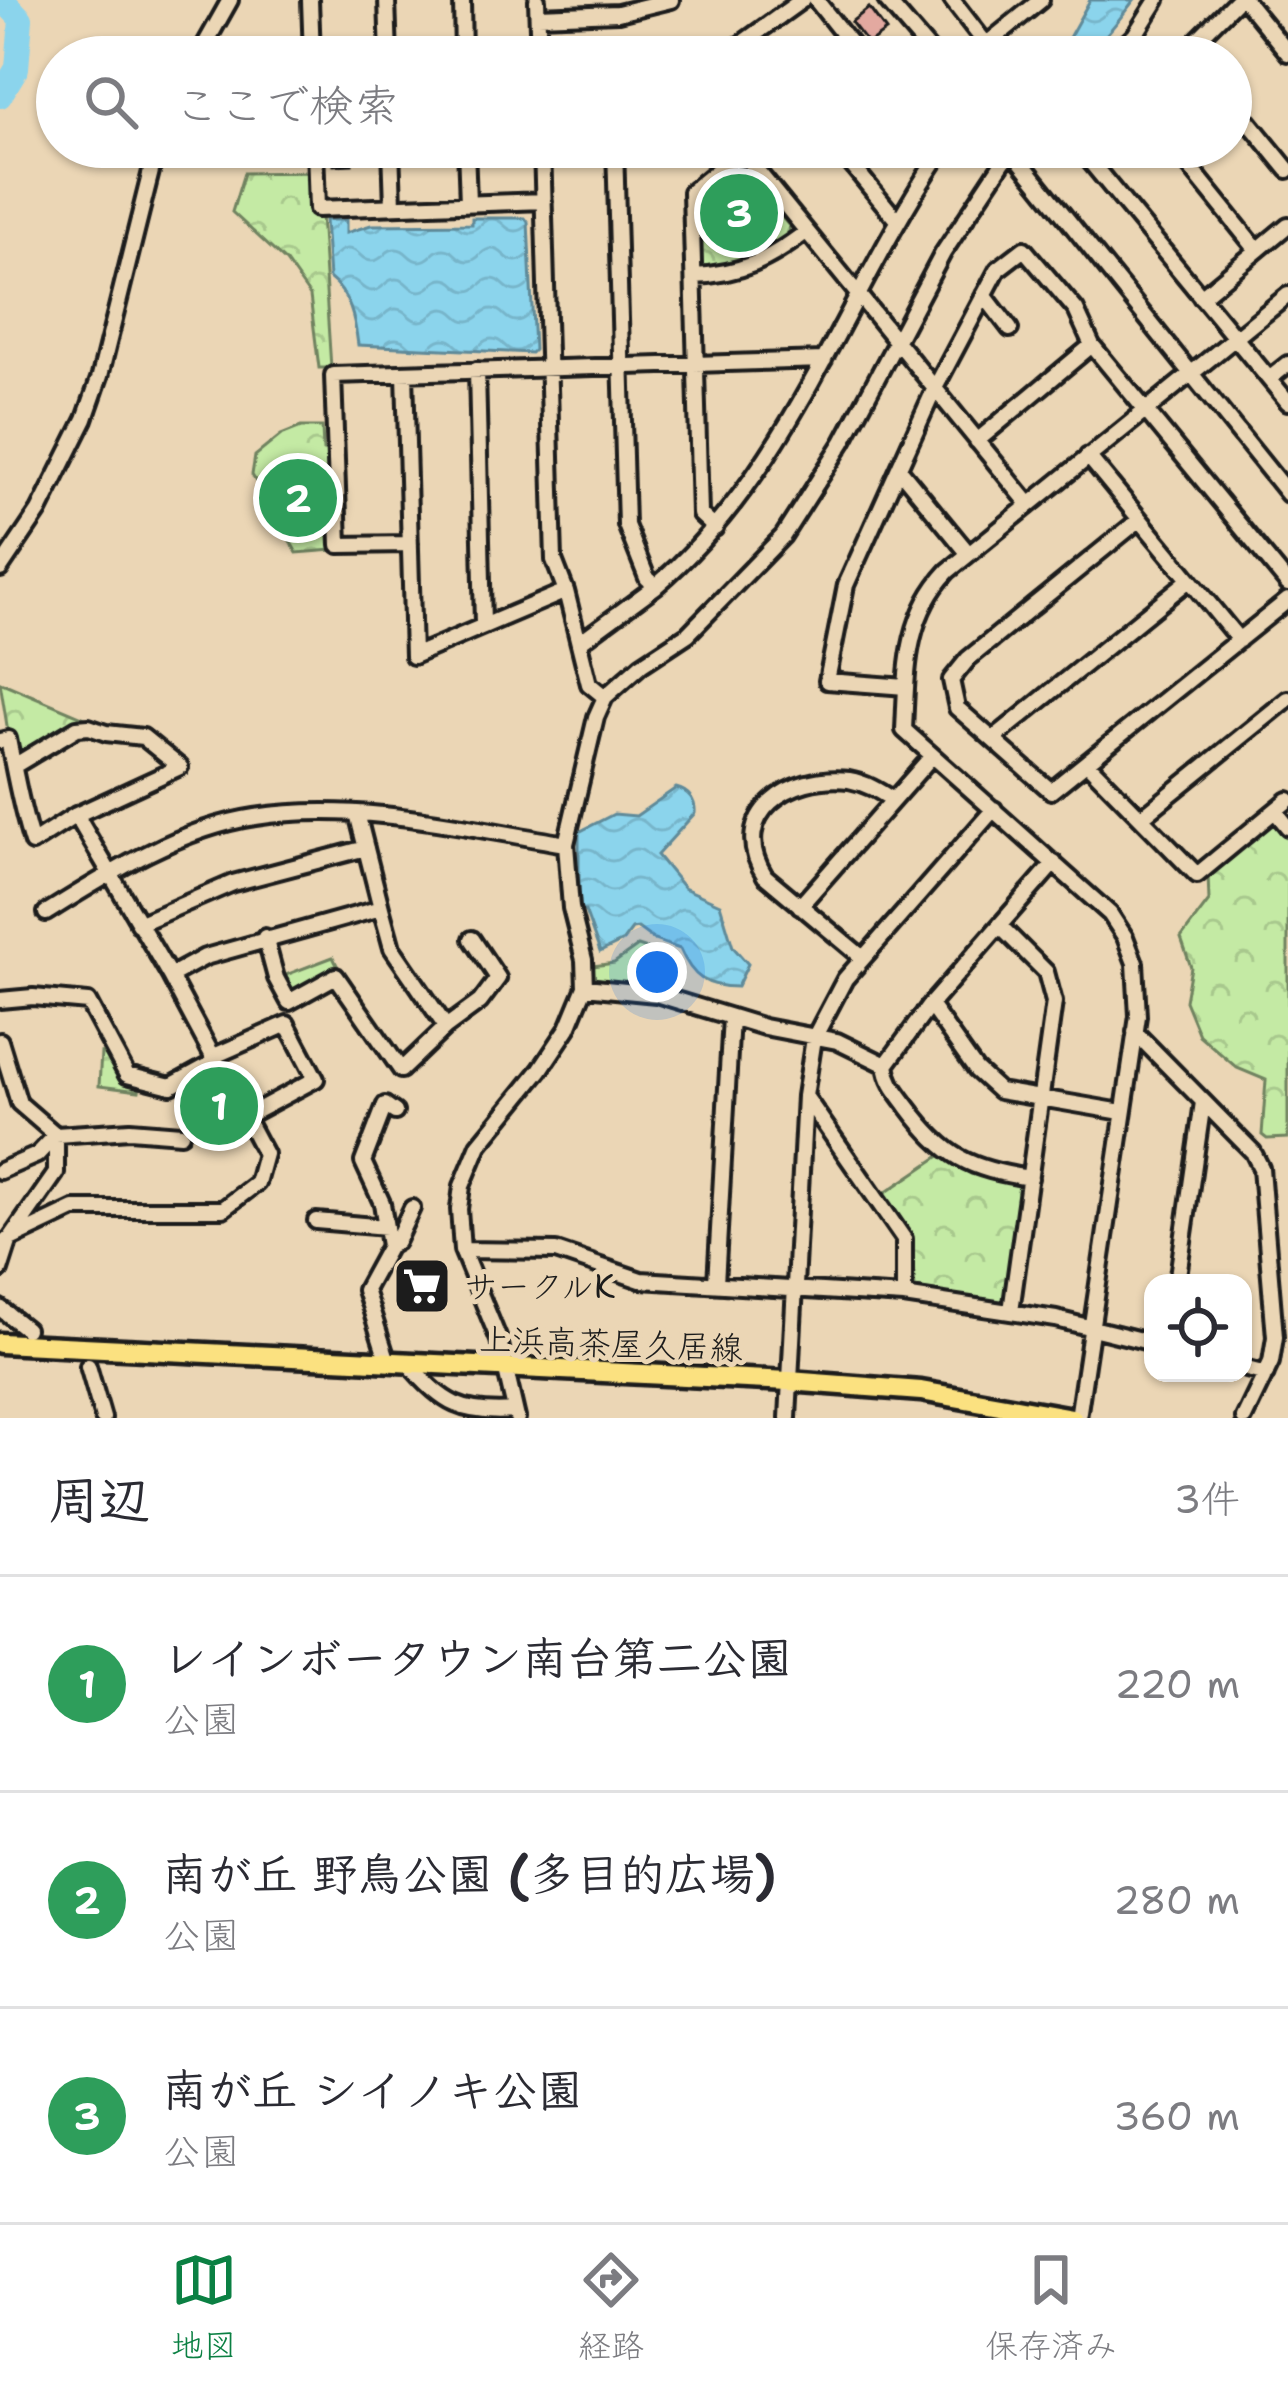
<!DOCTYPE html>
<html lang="ja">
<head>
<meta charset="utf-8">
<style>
	:root { --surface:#fff; --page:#f7f7f7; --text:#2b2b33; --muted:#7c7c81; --line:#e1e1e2; --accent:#0b8043 }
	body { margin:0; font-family:"Shantell Sans","Klee One",sans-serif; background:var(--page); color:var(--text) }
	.controls { position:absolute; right:36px; bottom:36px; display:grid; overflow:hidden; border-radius:24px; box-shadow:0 3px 9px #0004 }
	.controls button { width:108px; height:108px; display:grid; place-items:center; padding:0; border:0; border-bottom:3px solid var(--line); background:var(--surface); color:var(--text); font:60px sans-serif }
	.you { position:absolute; left:657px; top:972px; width:42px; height:42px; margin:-30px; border:9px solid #fff; border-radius:50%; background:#1a73e8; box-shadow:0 0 0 18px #1a73e833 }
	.badge { display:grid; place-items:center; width:78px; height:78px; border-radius:50%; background:var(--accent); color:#fff; font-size:39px; font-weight:700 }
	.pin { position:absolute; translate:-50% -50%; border:6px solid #fff; box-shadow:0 3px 12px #0006 }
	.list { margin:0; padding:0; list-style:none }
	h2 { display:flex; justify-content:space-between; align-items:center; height:156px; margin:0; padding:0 48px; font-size:51px }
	h2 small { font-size:39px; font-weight:400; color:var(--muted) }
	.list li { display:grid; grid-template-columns:78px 1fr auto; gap:36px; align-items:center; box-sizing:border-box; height:216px; padding:0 48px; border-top:3px solid var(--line) }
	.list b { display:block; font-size:45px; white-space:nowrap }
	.list p { margin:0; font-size:39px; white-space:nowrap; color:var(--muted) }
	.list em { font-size:39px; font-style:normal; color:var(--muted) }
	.icon { flex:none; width:66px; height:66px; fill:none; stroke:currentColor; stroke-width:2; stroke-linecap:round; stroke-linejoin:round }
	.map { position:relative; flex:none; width:1288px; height:1418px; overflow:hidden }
	.search { position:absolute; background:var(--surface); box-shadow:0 3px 9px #0004; left:36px; right:36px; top:36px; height:132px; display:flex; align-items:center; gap:30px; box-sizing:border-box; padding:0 42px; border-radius:66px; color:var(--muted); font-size:45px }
	.sheet { height:804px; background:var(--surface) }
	nav { display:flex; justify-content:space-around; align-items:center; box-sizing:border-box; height:168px; border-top:3px solid var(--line); background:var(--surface); font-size:33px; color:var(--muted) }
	nav a { display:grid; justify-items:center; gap:6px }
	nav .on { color:var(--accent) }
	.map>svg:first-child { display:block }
	.park { fill:url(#park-crowns); stroke:#708360; stroke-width:3 }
	.water { fill:url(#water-waves); stroke:#5f8a99; stroke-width:3 }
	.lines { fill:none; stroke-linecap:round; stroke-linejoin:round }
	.river { stroke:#8bd4ec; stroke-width:24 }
	.building { fill:#e3a9a0; stroke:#1c1c1c; stroke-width:3 }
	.minor-casing { stroke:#1c1c1c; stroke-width:22 }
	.major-casing { stroke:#1c1c1c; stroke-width:27 }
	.minor { stroke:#ebd6b5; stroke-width:14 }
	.major { stroke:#fbe180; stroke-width:18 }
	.labels { text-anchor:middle; stroke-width:10; stroke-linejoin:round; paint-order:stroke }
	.poi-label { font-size:33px; fill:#1c1c1c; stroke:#ebd6b5; text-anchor:start }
	.street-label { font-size:33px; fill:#1c1c1c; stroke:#ebd6b5 }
</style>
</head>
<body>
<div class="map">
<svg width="1288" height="1418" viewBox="0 0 1288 1418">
	<defs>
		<pattern id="park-crowns" width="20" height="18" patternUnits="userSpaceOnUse" patternTransform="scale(3)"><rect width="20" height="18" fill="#c4eaa4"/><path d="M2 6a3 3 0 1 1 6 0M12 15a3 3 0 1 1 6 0" fill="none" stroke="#a8c88d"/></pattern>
		<pattern id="water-waves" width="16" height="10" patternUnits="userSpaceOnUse" patternTransform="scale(3)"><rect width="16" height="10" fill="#8bd4ec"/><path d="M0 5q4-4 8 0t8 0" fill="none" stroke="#77b5ca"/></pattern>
	</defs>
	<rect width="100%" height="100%" fill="#ebd6b5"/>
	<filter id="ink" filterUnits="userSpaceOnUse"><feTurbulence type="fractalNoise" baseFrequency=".00833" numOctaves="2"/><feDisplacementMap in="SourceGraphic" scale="24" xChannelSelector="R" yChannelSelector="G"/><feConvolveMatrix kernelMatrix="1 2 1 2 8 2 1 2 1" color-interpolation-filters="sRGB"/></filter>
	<g filter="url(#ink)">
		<path class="park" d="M 732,167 L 742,168 L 789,226 L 788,237 L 749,261 L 707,270 L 700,264 C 698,208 686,204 732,167 Z
			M 309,172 L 310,215 L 321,215 L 331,368 L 319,368 L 310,296 L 286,262 L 232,212 L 244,173 Z
			M 301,427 L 322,427 L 323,450 L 329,451 L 333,550 L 297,553 L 252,475 L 255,456 L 281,435 Z
			M 0,682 L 92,721 L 27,752 L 17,747 L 14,732 L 8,732 Z
			M 1267,825 L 1278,826 L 1288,838 L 1288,1138 L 1267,1139 L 1262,1135 L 1266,1080 L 1237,1068 L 1199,1035 L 1185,1001 L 1191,967 L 1181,938 L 1209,901 L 1208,874 Z
			M 638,946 L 660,953 L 671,980 L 670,991 L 593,978 L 593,966 L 614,963 Z
			M 333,957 L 339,969 L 296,992 L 289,989 L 283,976 Z
			M 101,1053 L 110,1056 L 123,1080 L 140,1086 L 139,1091 L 99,1086 Z
			M 225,1097 L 235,1115 L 206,1130 L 201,1120 L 194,1123 L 190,1115 Z
			M 941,1155 L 971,1174 L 1015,1183 L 1021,1189 L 1007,1298 L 1000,1303 L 915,1288 L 911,1238 L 882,1195 Z"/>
		<path class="water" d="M 1090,0 L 1134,0 C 1118,20 1088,68 1061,52 Z
			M 472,218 L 525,218 L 528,222 L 534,350 L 531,353 L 358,345 C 355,320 350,294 329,278 L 325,220 L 346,220 L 346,233 L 371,225 L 472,224 Z
			M 676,788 C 689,791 696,801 695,813 L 657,855 L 684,888 L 720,904 L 733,947 L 748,964 L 737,987 C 706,987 692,977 680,949 L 654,940 L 638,928 L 632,929 L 623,941 L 600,952 L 585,911 L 579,911 L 579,832 L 614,814 L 636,816 Z"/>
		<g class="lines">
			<path class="river" d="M 0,96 L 17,68 L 21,19 L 3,0"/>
		</g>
		<path class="building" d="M 869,8 L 886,31 L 868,44 L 851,22 Z
			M 333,147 L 352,147 L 352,164 L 334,165 Z"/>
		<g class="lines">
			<g class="minor-casing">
				<path id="minor" d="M 310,0 L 312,57
					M 387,0 L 389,57
					M 462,0 L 463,57
					M 537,0 L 539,57
					M 816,0 L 861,57
					M 886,0 L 935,57
					M 952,0 L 986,44
					M 1245,0 L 1288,53
					M 538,16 L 618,13 L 671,0
					M 198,57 L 230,0
					M 723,57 L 802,0
					M 971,57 L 1041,0
					M 1112,57 L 1135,35 L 1157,0
					M 1180,57 L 1237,0
					M 1231,100 L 1288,170
					M 315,147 L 317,209 L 544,201
					M 391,147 L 393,206
					M 466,147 L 468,203
					M 615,147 L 626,525 L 647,578 L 656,586 C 791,470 843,299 939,155 L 933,147
					M 738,147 L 1029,504
					M 837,147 L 896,219
					M 1009,147 L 1288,494
					M 1090,147 L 1084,154 L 1288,402
					M 1174,147 L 1257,250
					M 694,276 C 741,274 769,260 806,232
					M 984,295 L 1010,329
					M 1201,297 L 1288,225
					M 477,370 L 483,625
					M 405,373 L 413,656 L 566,591 L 554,560 L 542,147
					M 1269,379 L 1288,364
					M 977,441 L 1092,345
					M 1088,456 L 1239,640
					M 900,470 L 969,554
					M 1139,520 L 968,659 L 951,680 L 957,708 L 1051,791 L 1288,600
					M 715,528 L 700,514 L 691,192 L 741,151
					M 410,544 L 339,545 L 333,375 L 824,360
					M 0,569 L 39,511 L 85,419 L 100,376 L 157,147
					M 566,591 L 589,684 L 605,697
					M 580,642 L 656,586
					M 906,687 L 827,681 L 846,585 L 934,390 L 998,269 L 1024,249 L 1076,310 L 1092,345 L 1288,584
					M 993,739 L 1189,580
					M 0,741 L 8,739 C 15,773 21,809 32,843 L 76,815 L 180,767 L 143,737 L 106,733 L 89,727 L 77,728 L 14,766
					M 1087,763 L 1197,875 L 1288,800
					M 1275,811 L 1288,827
					M 1141,818 L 1288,699
					M 800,906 L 932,756
					M 381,908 L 392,948 L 446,1027 L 480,1002 L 498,978 L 472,939
					M 46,913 C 108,874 180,828 255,817 C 358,801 464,827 566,844
					M 138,924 L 233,883 L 366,848
					M 1000,926 L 1046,972 L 1054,1002 L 1011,1311
					M 265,937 L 276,978 L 289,1002 L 336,976 L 401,1070 L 446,1027
					M 863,958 L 765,876 C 726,814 791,773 849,780 C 866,783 879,791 893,800
					M 170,976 L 205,957 L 381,908 L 357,813
					M 585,987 L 656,994 L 764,1027 L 837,1041 L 886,1065
					M 0,1000 L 33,997 L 88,1002 L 127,1075 L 171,1086 L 215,1062
					M 930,1005 L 976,1070 L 999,1091 L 1122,1112
					M 1135,1032 L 1253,1152 L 1261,1168 L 1275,1337 L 1271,1362 L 1244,1418
					M 0,1041 L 19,1103 L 56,1135 L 130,1130 L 181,1134
					M 212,1057 L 287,1024 L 316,1079 L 245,1117
					M 805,1096 L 904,1239 L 904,1296
					M 0,1171 L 37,1155 L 56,1135
					M 1030,1178 C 969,1169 945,1157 908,1107 C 898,1093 888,1083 886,1065 L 930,1005 L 1054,863
					M 316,1221 L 386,1227
					M 0,1244 L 74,1209 L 223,1209 L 257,1183 L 265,1154 L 170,976 L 76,815
					M 389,1246 L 396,1242 L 412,1208
					M 462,1250 L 556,1251 L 641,1280 L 904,1296 L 1056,1319 L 1153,1343
					M 0,1270 L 10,1239 L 56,1173 L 56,1135
					M 716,1283 L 731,1017
					M 1177,1283 L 1203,1102
					M 0,1308 L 26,1329
					M 388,1362 L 365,1290 L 389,1246 L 382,1203 L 363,1162 L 385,1105 L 395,1112
					M 409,1364 C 442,1404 463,1415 515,1411
					M 88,1366 L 103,1418
					M 1243,1368 L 1266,1374
					M 517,1418 L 499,1340 L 462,1250 L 459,1209 L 462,1186 L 479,1145 L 540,1070 L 568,1028 L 585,987 L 584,960 L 571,908 L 566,844 L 596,717 L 605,697 L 641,665 L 688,634 L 783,536 L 843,442 L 943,253 L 1013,147
					M 788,1418 L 805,1096 L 814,1038 L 845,979 L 994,809
					M 1078,1418 L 1138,1016 L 1135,963 L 1125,937 L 1110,914 L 904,730 C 907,670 905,617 948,571 L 1288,295"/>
			</g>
			<g class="major-casing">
				<path id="major" d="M 0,1343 L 789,1381 L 921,1391 L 1072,1418"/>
			</g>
			<use href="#minor" class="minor"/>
			<use href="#major" class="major"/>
		</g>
	</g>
	<defs>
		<g id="supermarket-square" transform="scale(3)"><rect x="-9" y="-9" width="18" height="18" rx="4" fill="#1c1c1c" stroke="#ebd6b5"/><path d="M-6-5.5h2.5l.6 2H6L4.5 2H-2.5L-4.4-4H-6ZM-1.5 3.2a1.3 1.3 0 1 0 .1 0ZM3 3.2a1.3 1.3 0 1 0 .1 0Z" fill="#fff"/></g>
	</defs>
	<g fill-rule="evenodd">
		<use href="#supermarket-square" x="422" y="1286"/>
	</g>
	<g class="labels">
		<g class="poi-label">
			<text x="464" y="1298">サークルK</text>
		</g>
		<g class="street-label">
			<text transform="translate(611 1343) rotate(2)" y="12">上浜高茶屋久居線</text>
		</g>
	</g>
</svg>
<div class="controls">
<button><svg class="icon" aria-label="locate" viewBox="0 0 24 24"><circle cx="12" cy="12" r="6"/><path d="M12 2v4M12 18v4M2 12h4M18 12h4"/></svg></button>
</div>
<div class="you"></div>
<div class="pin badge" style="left:219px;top:1106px;background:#2e9e5b">1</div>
<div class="pin badge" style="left:298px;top:498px;background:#2e9e5b">2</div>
<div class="pin badge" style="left:739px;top:213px;background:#2e9e5b">3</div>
<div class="search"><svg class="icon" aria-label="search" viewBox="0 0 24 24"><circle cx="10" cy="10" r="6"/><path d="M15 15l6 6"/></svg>ここで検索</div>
</div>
<section class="sheet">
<h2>周辺<small>3件</small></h2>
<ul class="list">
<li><span class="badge" style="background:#2e9e5b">1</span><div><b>レインボータウン南台第二公園</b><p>公園</p></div><em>220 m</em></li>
<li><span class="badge" style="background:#2e9e5b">2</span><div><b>南が丘 野鳥公園 (多目的広場)</b><p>公園</p></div><em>280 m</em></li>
<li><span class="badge" style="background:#2e9e5b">3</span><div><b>南が丘 シイノキ公園</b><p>公園</p></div><em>360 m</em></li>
</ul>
</section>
<nav>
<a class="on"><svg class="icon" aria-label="map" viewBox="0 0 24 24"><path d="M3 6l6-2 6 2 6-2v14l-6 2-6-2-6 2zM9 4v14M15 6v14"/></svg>地図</a>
<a><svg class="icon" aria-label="directions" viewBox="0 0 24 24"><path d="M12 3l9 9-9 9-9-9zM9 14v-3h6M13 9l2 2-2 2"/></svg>経路</a>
<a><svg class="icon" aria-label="saved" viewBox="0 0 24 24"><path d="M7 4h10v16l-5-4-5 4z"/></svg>保存済み</a>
</nav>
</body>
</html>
